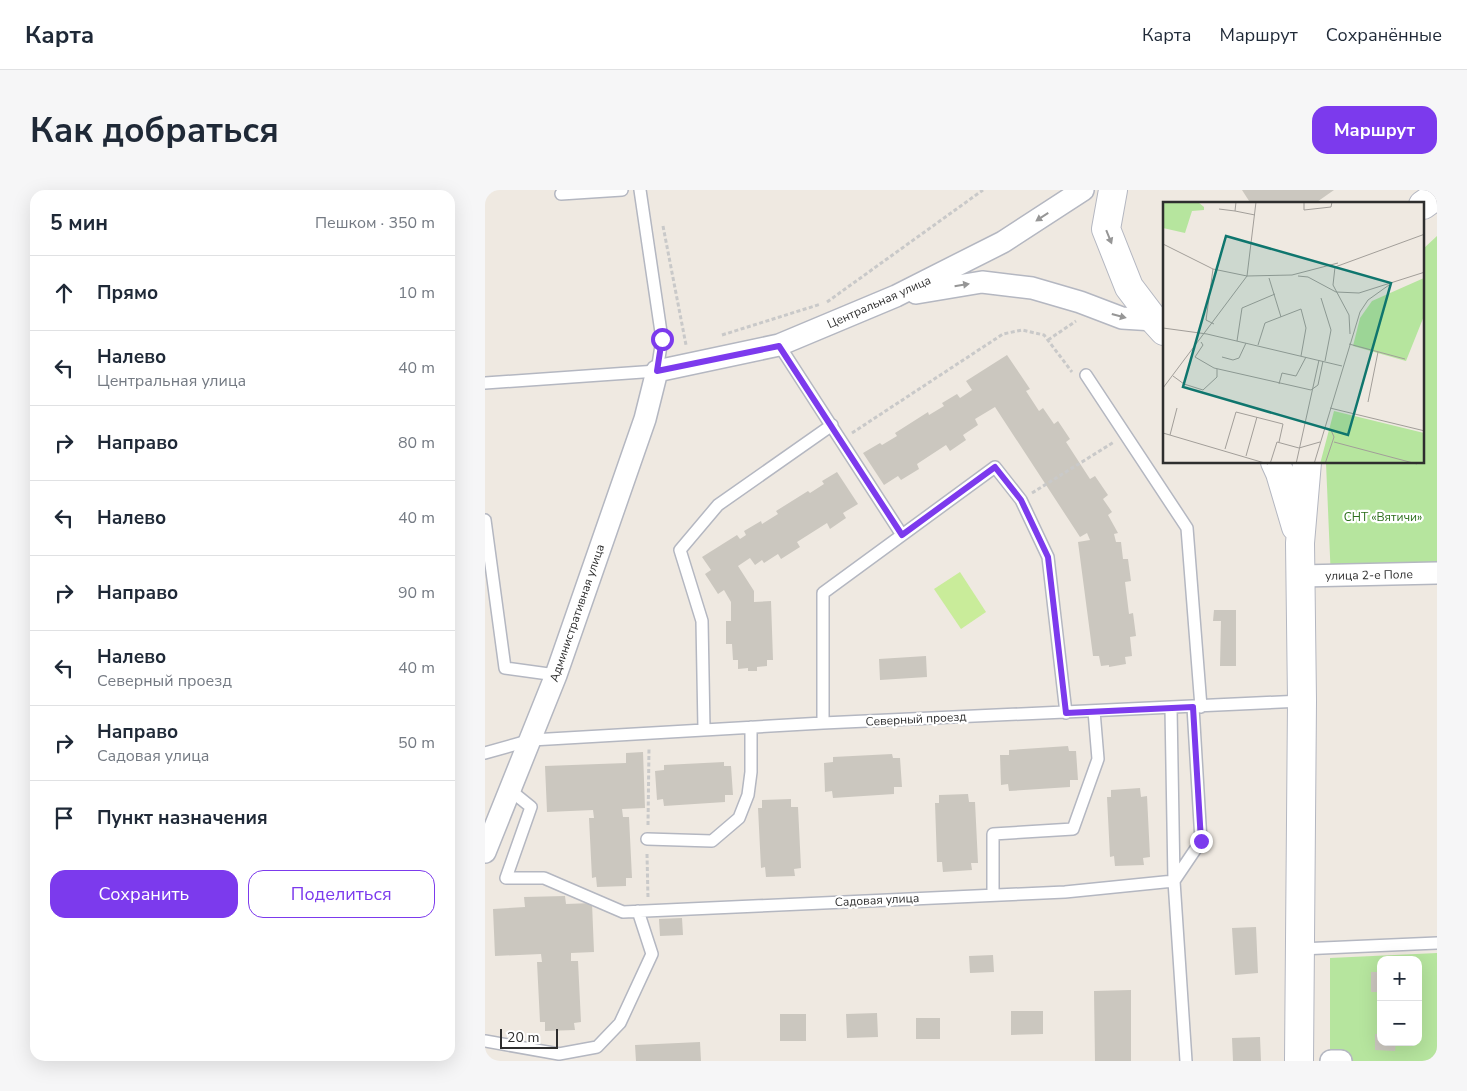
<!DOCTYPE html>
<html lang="ru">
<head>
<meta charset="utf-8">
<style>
	:root { --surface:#fff; --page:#f6f6f7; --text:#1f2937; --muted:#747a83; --line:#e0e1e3; --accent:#7c3aed }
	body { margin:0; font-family:"Nunito Sans",sans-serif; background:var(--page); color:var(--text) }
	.controls { position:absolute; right:15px; bottom:15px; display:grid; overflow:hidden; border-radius:10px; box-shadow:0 5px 20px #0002 }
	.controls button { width:45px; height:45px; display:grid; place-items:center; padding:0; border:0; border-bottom:1px solid var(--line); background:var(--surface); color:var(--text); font:25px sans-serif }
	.scale { position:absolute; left:15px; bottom:12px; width:58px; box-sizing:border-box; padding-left:5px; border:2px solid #2e2e2e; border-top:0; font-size:14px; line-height:18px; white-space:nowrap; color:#2e2e2e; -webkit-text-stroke:4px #fff; paint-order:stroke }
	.stop { position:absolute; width:15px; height:15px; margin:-11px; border:4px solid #7c3aed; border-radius:50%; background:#fff }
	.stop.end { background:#7c3aed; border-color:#fff; box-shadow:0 1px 5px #0008 }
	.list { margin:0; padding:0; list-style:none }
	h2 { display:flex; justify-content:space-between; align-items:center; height:65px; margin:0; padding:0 20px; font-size:21px }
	h2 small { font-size:16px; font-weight:400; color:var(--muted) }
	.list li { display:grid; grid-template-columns:32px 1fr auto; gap:15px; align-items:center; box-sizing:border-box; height:75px; padding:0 20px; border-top:1px solid var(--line) }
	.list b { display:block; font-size:19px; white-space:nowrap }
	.list p { margin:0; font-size:16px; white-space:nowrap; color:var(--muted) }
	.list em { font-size:16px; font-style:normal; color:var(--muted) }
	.actions { display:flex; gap:10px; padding:15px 20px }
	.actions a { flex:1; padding:11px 0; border:1px solid var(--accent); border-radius:15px; text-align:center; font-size:18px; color:var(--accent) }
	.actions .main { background:var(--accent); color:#fff }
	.icon { flex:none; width:28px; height:28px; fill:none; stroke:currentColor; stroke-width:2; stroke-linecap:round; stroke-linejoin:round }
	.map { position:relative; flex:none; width:952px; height:871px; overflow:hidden; border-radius:15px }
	header { display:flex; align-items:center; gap:30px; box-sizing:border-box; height:70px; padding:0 25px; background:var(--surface); border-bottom:1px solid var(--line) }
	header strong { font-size:24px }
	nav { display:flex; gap:28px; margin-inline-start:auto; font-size:18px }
	.intro { display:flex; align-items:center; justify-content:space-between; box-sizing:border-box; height:120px; padding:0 30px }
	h1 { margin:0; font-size:35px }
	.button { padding:12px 22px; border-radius:15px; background:var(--accent); color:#fff; font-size:18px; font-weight:700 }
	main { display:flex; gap:30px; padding:0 30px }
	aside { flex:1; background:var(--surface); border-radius:15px; box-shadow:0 5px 20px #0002 }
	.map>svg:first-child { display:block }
	.green { fill:#b6e59e; fill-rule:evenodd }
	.pitch { fill:#c9ec9a }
	.building { fill:#cbc7bf }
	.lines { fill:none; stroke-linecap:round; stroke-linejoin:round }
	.lane-casing { stroke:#b4b7c1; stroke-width:14 }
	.street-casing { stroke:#b4b7c1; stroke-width:24 }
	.secondary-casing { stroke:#b4b7c1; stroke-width:30 }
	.path { stroke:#c9c9c9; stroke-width:3; stroke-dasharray:4 2.5; stroke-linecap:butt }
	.lane { stroke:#fff; stroke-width:11 }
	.street { stroke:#fff; stroke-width:21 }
	.secondary { stroke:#fff; stroke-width:28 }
	.oneway { fill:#969696 }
	.route { stroke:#7c3aed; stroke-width:6 }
	.labels { text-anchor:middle; stroke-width:4.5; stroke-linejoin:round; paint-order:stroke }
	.street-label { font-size:12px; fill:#2e2e2e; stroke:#fff }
	.park-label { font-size:12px; fill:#2c6e1b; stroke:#fff }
	.inset-road { fill:none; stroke:#a29e99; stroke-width:1 }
	.view { fill:#0f766e; fill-opacity:0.15; stroke:#0f766e; stroke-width:2.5 }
	.inset-edge { fill:none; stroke:#2e2e2e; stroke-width:2.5 }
</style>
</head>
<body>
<header>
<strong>Карта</strong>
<nav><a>Карта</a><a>Маршрут</a><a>Сохранённые</a></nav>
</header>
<div class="intro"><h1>Как добраться</h1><a class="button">Маршрут</a></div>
<main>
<aside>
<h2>5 мин<small>Пешком · 350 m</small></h2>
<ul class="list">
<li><svg class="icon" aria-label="ahead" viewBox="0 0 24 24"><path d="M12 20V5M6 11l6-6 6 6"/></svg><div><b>Прямо</b></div><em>10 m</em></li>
<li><svg class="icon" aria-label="left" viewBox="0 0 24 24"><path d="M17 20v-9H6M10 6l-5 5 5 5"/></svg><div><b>Налево</b><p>Центральная улица</p></div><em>40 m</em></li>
<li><svg class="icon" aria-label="right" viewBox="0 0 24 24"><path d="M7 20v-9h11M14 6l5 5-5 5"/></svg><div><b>Направо</b></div><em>80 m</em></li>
<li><svg class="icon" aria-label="left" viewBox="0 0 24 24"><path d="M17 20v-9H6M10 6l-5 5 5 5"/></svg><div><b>Налево</b></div><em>40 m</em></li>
<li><svg class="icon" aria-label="right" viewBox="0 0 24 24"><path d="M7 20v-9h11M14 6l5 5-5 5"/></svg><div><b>Направо</b></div><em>90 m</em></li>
<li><svg class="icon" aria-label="left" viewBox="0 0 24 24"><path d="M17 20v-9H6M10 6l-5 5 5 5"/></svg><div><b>Налево</b><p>Северный проезд</p></div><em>40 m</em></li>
<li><svg class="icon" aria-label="right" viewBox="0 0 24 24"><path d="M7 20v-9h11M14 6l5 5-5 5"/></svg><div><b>Направо</b><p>Садовая улица</p></div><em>50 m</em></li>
<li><svg class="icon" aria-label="arrive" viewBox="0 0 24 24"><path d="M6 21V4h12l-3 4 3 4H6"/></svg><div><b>Пункт назначения</b></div></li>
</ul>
<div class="actions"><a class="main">Сохранить</a><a>Поделиться</a></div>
</aside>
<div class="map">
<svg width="952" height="871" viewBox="0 0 952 871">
	<rect width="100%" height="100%" fill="#efe9e1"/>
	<path class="green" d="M 952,46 L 952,390 L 846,390 L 841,273 L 938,272 L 938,59 Z
		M 952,763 L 952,871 L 845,871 L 845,768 ZM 896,770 L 933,770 L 933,852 L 896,852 Z"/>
	<path class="pitch" d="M 475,382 L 501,422 L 476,439 L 449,399 Z"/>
	<path class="building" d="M 757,0 L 849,0 L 829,14 L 766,14 Z
		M 522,165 L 545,199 L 541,201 L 554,221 L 558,218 L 569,234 L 573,231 L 585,249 L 581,252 L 605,289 L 610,286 L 623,305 L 618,309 L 627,322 L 623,325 L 633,343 L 629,344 L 631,352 L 636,352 L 638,369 L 643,369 L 646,391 L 640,392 L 644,424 L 648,423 L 651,446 L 645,447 L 647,466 L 640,467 L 641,474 L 624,477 L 624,475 L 616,476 L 614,466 L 608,466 L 593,352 L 605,350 L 602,343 L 595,347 L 510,217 L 490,229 L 493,235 L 478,245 L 481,250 L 465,261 L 461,255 L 432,274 L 434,279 L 416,290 L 413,286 L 399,295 L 378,263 L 395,253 L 397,255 L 412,246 L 410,243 L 443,222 L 444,225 L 459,216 L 457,213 L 472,204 L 475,208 L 487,200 L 481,191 Z
		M 352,282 L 373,314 L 358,323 L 361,328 L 345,339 L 342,333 L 312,352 L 315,357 L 296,369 L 293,364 L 279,373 L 277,370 L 270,375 L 265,368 L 253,376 L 269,401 L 269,412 L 286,411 L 288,470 L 282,470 L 282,476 L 272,477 L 272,481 L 263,481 L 263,478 L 253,479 L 253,470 L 248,470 L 247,454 L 241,454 L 241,431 L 246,431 L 246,412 L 239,400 L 233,404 L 220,384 L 226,380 L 217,367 L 252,345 L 255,349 L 261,345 L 259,341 L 276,331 L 277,334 L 293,324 L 291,321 L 323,301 L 325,303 L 339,294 L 337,291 Z
		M 729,420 L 751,420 L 751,476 L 735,476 L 736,431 L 728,431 Z
		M 441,466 L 442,487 L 395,490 L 394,469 Z
		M 583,556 L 584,561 L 591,561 L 593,590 L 585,590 L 585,597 L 524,601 L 523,594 L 516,595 L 515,565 L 524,565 L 524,560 Z
		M 158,562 L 160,618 L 137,619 L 138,627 L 144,627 L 147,688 L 141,688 L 141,696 L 112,697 L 111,687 L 107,688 L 104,628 L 109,628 L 108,620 L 62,622 L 60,576 L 141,573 L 141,563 Z
		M 407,564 L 408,568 L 415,568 L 417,597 L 409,597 L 409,604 L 348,608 L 347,601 L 340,602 L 339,573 L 348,572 L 348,567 Z
		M 239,572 L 239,576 L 246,576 L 248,605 L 240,605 L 240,612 L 179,616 L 178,609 L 172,610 L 170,581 L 179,580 L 179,575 Z
		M 655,598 L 656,607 L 662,606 L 665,667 L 658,668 L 659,675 L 630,676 L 629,666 L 625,667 L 622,607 L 626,607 L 626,600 Z
		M 483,604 L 484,612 L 490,612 L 493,673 L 486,673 L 487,680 L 458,682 L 457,672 L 452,672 L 450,613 L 454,613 L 454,605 Z
		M 306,609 L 306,617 L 313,617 L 316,678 L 309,679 L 310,686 L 281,687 L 280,677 L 276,678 L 273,618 L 277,618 L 277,610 Z
		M 80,706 L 81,714 L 107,713 L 109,762 L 86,763 L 86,771 L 93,771 L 96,832 L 89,833 L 90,840 L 60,841 L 60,832 L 55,832 L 52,772 L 57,772 L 56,764 L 10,766 L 8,719 L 40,717 L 39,707 Z
		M 197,728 L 198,745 L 175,746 L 174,729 Z
		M 771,737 L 773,783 L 750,785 L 747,738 Z
		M 508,765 L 509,782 L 485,783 L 484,766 Z
		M 886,782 L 896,782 L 896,802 L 886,802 Z
		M 646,800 L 646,871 L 610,871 L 609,801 Z
		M 526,821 L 558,821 L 558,844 L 526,845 Z
		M 392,823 L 393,847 L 362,848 L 361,824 Z
		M 295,824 L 321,824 L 321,851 L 295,851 Z
		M 431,828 L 455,828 L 455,849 L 431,849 Z
		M 890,844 L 896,844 L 896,852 L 911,852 L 910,861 L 890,860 Z
		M 775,847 L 776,871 L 748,871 L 747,848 Z
		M 215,852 L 216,871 L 151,871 L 150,855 Z"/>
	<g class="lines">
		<g class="lane-casing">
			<path id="lane" d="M 76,4 L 137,0
				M 294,155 L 417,345
				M 601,185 L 702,338 L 716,517
				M 0,193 L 172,181 L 177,149 L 155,0
				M 0,330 L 20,478 L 71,485
				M 686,518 L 689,691 L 701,871
				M 338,533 L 338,403 L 510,277 L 536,310 L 563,367 L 581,523
				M 219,539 L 217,431 L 195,360 L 233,315 L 347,235
				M 0,563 L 46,550 L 64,549 L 338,533 L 817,511
				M 25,600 L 46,617 L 21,688 L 59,688 L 138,722 L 580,702 L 689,691 L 716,651 L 708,517
				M 162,649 L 227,651 L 254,628 L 263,605 L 266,582 L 266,537
				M 508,704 L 508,644 L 588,639 L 613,569 L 609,521
				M 815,759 L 952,753
				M 0,851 L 74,864 L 112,857 L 135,833 L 167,764 L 153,721"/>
		</g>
		<g class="street-casing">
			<path id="street" d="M 431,103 L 497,92 L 547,98 L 595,112 L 637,128 L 669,130
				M 816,386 L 952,383
				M 0,662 L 71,485 L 160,229 L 172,181 L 294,155 L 411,106 L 518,52 L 598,0
				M 846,871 L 856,871"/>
		</g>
		<g class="secondary-casing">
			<path id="secondary" d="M 628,0 L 621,39 L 644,97 L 669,130 L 679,141
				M 938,15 L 952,5
				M 790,272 L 795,283 L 811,337
				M 814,871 L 817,511 L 815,353 L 822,272"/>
		</g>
		<path class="path" d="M 178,36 L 201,155
			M 342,112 L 498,0
			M 237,145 L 336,114
			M 563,150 L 591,131
			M 367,243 L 518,144 L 537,140 L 559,145 L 587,182
			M 547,303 L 629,252
			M 163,635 L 164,558
			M 162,664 L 163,708"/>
		<use href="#lane" class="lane"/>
		<use href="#street" class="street"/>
		<use href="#secondary" class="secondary"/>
	</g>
	<defs><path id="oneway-solid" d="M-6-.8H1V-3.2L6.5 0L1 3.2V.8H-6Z" transform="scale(1.25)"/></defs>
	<g class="oneway">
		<use href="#oneway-solid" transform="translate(557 27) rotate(147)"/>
		<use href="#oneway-solid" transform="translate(624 47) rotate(68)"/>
		<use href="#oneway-solid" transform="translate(477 95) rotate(-9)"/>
		<use href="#oneway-solid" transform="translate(634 126) rotate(15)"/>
	</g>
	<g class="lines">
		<path class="route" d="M 177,149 L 172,181 L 294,156 L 417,345 L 510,277 L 536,310 L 563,367 L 581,523 L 708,517 L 716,651"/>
	</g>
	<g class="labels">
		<g class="street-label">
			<text transform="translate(394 112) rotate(-24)" y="4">Центральная улица</text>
			<text transform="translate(884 385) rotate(-1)" y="4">улица 2-е Поле</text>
			<text transform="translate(92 423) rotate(-71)" y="4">Административная улица</text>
			<text transform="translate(431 529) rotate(-3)" y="4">Северный проезд</text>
			<text transform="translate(392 710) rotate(-3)" y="4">Садовая улица</text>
		</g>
		<g class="park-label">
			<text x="898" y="331">СНТ «Вятичи»</text>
		</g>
	</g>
	<g transform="translate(678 12)">
		<rect width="261" height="261" fill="#efe9e1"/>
		<path d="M 0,0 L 35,0 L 41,5 L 41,8 L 29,9 L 22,31 L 0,26 ZM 261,76 L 261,114 L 243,159 L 190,144 L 197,116 L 209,99 ZM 171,209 L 261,231 L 261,261 L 157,262 Z" fill="#b6e59e"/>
		<path class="inset-road" d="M 73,0 L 72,9 L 92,13M 141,0 L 141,8 L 168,5 L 169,0M 56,7 L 72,9M 0,42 L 50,67 L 84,74 L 129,73 L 175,61M 50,67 L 43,118 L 51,122M 135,74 L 145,75 L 173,90M 106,76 L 118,115M 173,90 L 196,91 L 262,70M 158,96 L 168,128 L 162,159M 0,126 L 44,132 L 179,164M 187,132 L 186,113 L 170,83 L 172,65 L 262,32M 74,139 L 79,106 L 112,92M 38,140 L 40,143 L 32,155 L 51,166 L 148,188 L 155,183 L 160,159M 186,142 L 242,157M 95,143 L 102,121 L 138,107 L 143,126 L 138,154M 59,155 L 70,158 L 76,156 L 83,141M 10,174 L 21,182 L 40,188 L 54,175 L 54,167M 116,182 L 119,171 L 133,174 L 143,155M 0,186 L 84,74 L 93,0M 205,200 L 215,150M 167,206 L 262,229M 161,226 L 168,228 L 171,235 L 162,262M 0,231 L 105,262M 7,233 L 14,206M 171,240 L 254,262M 62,247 L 73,210 L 120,222 L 116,240M 83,254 L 94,215M 107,262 L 114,240 L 136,246 L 157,240M 133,262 L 156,158M 151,262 L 197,110 L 205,98 L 226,83"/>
		<path class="view" d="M 63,34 L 228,81 L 185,233 L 20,185 Z"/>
		<rect width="261" height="261" class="inset-edge"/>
	</g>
</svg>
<div class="controls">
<button>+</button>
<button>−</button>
</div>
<div class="scale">20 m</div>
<div class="stop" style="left:177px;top:149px"></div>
<div class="stop end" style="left:716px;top:651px"></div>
</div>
</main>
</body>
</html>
